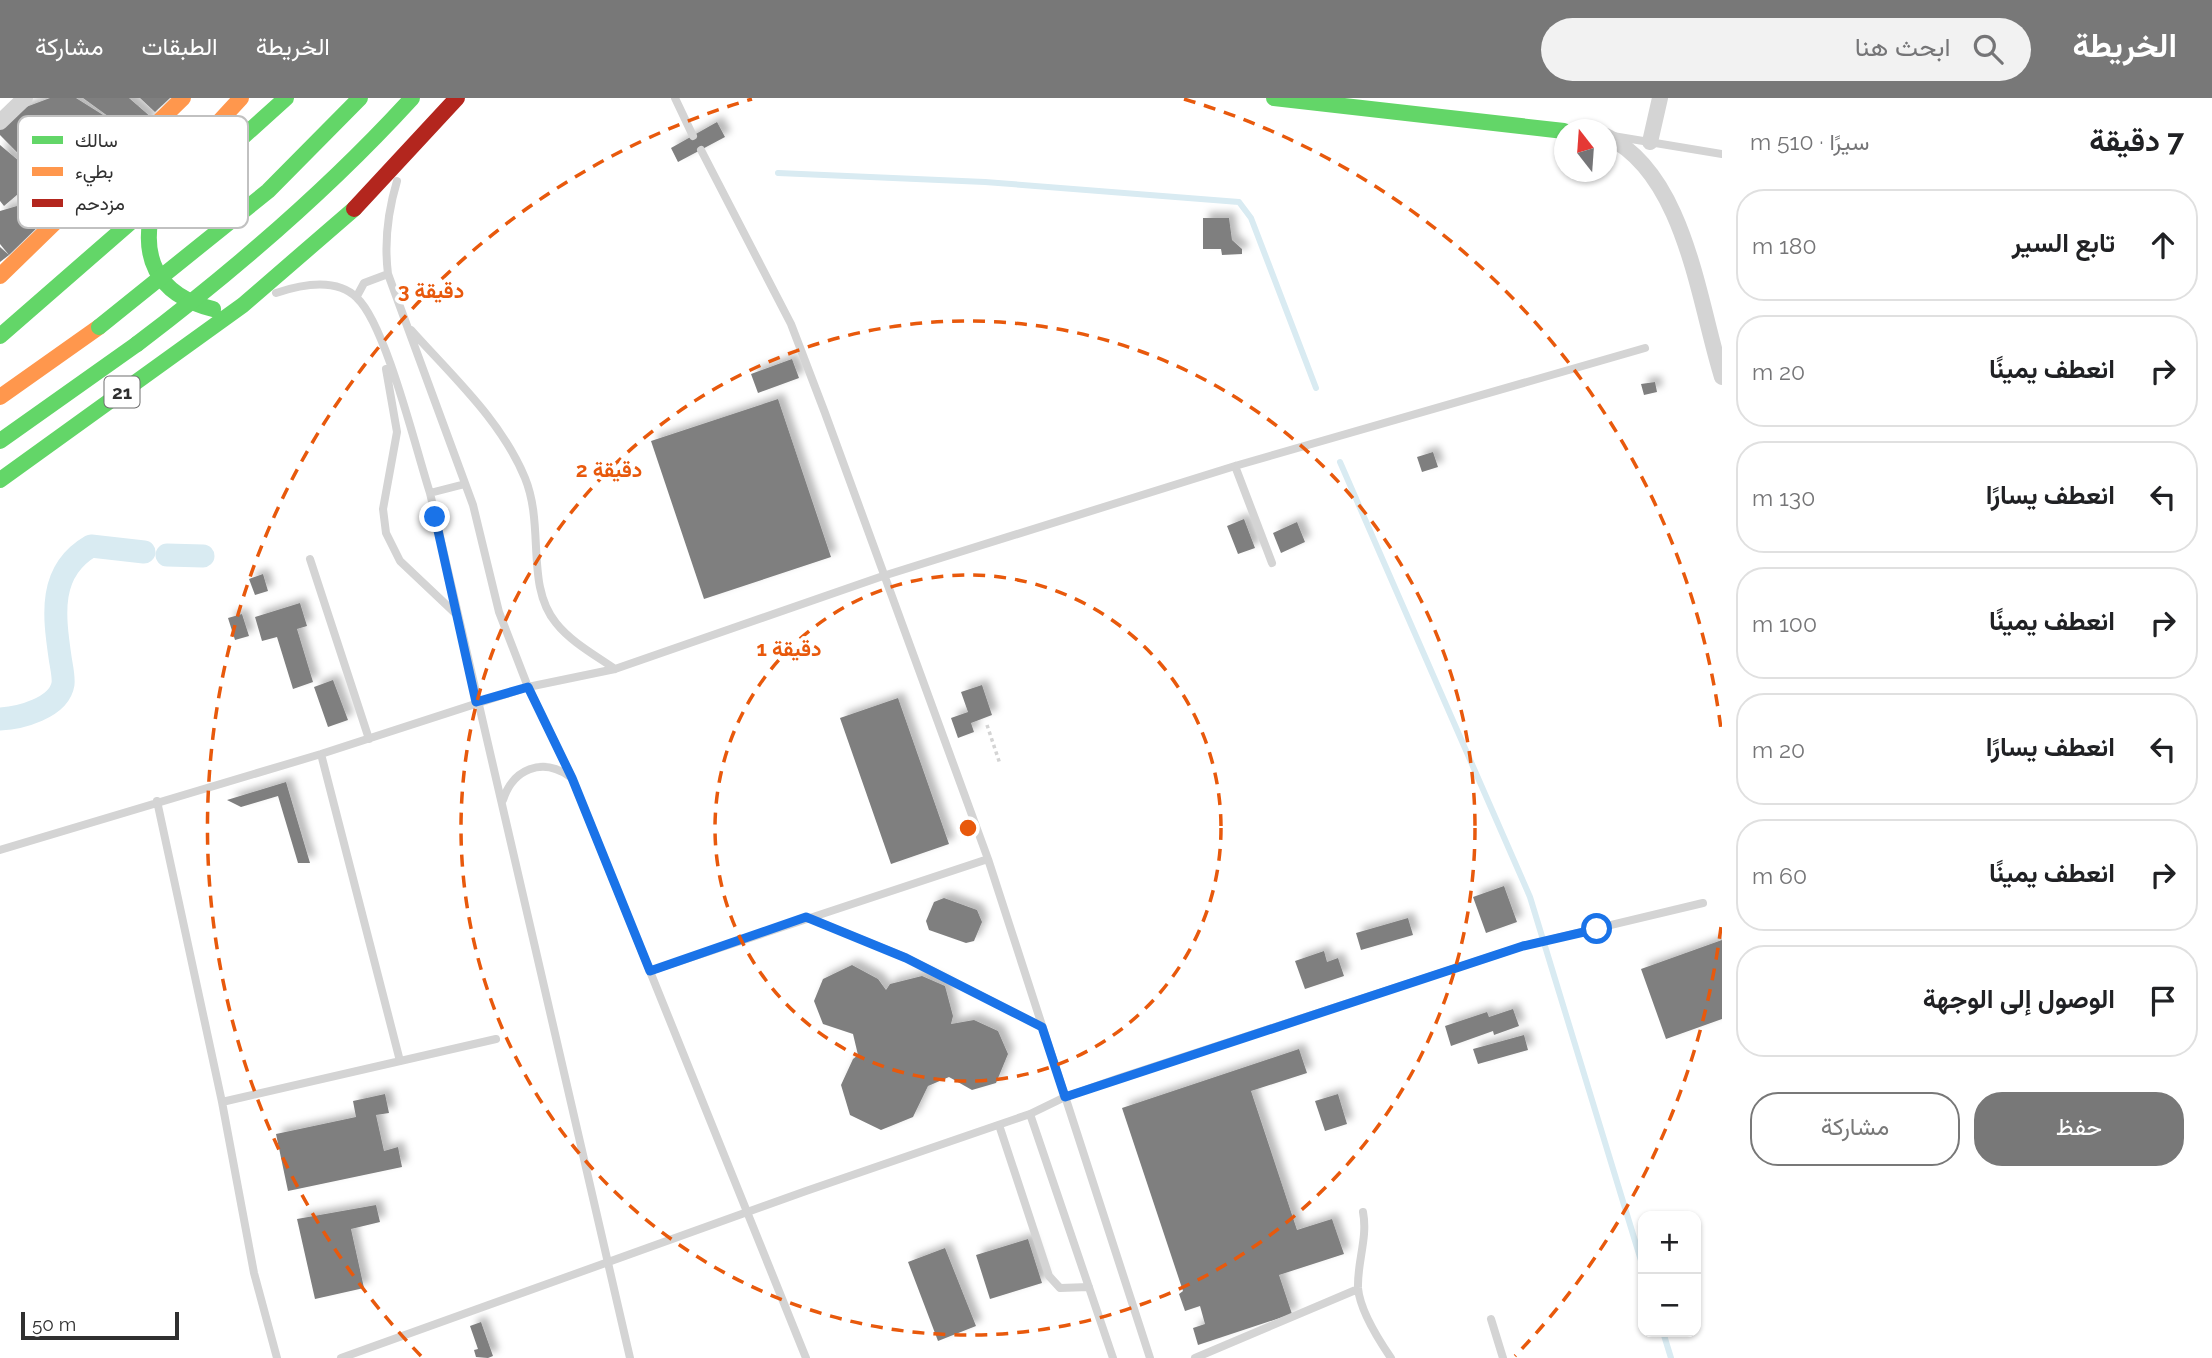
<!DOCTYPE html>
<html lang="ar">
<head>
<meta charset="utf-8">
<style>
	:root { --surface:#fff; --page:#f2f2f2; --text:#202124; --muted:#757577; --line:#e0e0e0; --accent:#787878 }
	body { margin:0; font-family:Raleway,Vazirmatn,sans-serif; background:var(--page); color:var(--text); direction:rtl }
	.controls { position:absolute; right:21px; bottom:21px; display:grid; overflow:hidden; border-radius:14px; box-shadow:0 2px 5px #0004 }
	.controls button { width:63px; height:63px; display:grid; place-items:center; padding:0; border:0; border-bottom:2px solid var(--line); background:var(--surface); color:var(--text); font:35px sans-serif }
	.compass { position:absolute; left:1554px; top:21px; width:63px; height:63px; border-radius:50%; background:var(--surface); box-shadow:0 2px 5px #0004; rotate:343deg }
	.scale { position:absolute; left:21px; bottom:18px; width:158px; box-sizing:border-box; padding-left:7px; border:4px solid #303030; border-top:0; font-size:19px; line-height:24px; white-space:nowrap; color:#303030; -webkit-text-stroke:5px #fff; paint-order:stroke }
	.stop { position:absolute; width:21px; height:21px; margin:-16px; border:5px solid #1a73e8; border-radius:50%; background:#fff }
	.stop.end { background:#1a73e8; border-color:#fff; box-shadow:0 2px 7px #0008 }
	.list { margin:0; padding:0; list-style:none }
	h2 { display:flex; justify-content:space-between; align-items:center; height:91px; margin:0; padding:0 28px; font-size:30px }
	h2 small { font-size:23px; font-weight:400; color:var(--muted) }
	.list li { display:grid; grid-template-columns:46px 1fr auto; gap:21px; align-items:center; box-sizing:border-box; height:112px; margin:0 14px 14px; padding:0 14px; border:2px solid var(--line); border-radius:28px }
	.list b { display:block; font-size:26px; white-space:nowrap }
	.list em { font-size:23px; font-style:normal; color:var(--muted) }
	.actions { display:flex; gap:14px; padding:21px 28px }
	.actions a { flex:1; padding:16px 0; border:2px solid var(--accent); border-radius:28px; text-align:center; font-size:24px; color:var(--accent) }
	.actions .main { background:var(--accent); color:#fff }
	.icon { flex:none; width:38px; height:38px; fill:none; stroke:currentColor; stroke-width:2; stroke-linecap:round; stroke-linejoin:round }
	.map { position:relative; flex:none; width:1722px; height:1260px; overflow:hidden; direction:ltr }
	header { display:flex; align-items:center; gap:42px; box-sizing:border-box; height:98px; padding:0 35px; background:var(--accent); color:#fff }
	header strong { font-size:33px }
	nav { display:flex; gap:38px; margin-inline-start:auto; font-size:24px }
	.search { width:490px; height:63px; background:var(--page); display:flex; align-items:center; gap:18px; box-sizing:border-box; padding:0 24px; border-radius:38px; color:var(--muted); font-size:26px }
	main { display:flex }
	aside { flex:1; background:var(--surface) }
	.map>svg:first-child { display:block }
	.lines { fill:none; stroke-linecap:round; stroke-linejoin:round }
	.stream { stroke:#d9ebf2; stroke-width:6 }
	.canal { stroke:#d9ebf2; stroke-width:23 }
	.building { fill:#7f7f7f; filter:url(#shadow) }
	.path { stroke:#d4d4d4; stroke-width:3.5; stroke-dasharray:3.5 3.5; stroke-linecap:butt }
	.lane { stroke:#d4d4d4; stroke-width:8 }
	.street { stroke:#d4d4d4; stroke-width:16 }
	.fast { stroke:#63d668; stroke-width:16 }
	.slow { stroke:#ff974d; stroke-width:16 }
	.jam { stroke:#b3261e; stroke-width:16 }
	.fast-bridge { stroke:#63d668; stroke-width:16 }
	.route { stroke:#1a73e8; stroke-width:9 }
	.ring { fill:none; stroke:#e8590c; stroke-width:3.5; stroke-dasharray:12 9 }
	.labels { text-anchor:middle; stroke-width:7; stroke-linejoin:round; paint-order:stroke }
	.shield { fill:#fff; stroke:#6e6e6e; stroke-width:2 }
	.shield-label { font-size:19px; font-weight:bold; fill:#303030 }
	.key { fill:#fff; stroke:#c1c1c1; stroke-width:2 }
	.key-label { font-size:19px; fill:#303030 }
	.centre { fill:#e8590c; stroke:#fff; stroke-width:3.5 }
	.ring-label { font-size:21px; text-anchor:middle; font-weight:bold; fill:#e8590c; stroke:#fff; stroke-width:7; stroke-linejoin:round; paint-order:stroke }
</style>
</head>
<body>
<header>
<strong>الخريطة</strong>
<div class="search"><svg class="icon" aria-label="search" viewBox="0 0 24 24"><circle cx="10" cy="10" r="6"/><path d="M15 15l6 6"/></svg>ابحث هنا</div>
<nav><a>الخريطة</a><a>الطبقات</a><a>مشاركة</a></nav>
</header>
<main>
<aside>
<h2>7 دقيقة<small>سيرًا · 510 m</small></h2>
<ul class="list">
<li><svg class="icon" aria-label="ahead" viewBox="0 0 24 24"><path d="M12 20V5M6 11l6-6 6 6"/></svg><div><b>تابع السير</b></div><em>180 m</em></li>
<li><svg class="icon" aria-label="right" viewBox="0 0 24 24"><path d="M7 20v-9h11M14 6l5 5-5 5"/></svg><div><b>انعطف يمينًا</b></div><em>20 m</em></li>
<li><svg class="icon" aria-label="left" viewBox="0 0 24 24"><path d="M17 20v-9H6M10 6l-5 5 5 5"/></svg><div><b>انعطف يسارًا</b></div><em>130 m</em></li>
<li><svg class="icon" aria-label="right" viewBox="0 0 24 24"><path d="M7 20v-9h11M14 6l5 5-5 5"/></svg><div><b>انعطف يمينًا</b></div><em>100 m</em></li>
<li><svg class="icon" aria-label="left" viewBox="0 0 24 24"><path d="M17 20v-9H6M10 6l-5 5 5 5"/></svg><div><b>انعطف يسارًا</b></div><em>20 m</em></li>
<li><svg class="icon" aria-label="right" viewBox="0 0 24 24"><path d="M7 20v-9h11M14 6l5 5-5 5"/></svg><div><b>انعطف يمينًا</b></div><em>60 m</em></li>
<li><svg class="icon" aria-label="arrive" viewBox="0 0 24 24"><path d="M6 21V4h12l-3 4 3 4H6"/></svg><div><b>الوصول إلى الوجهة</b></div></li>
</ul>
<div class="actions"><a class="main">حفظ</a><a>مشاركة</a></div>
</aside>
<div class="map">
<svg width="1722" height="1260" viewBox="0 0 1722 1260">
	<defs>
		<filter id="shadow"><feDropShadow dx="6" dy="-6" stdDeviation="3.5" flood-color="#0004"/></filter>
	</defs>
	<rect width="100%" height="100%" fill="#fff"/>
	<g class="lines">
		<path class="stream" d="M 778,75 L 985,84 L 1239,104 L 1251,120 L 1316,290
			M 1340,364 L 1530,799 L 1643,1169
			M 1663,1234 L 1671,1260"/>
		<path class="canal" d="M 167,457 L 203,458
			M 0,621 C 20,620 59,610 63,586 C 64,578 61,567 60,559 C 54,517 48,473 91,448 L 144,454"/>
	</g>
	<path class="building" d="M 50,0 L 76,0 L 127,32 L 83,0 L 129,0 L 152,20 L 136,38 L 95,69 L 79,39 L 70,47 L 95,69 L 66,104 L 0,37 L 0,26 L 26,9 Z
		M 140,0 L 170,0 L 155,14 Z
		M 717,24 L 725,39 L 678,64 L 671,50 Z
		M 0,47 L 38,79 L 4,108 L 0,103 Z
		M 34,103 L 51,116 L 9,157 L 0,146 L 0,113 Z
		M 1203,120 L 1229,120 L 1232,142 L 1242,151 L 1242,156 L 1222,157 L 1221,151 L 1203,151 Z
		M 0,149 L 9,157 L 0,164 Z
		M 792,261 L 799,280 L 758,295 L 751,276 Z
		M 1655,284 L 1657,294 L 1644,297 L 1641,286 Z
		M 778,301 L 831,459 L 704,501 L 651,343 Z
		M 1433,354 L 1438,369 L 1422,374 L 1417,359 Z
		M 1244,421 L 1255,450 L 1238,456 L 1227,428 Z
		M 1297,424 L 1305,444 L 1281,455 L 1273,435 Z
		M 263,476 L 268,493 L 255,497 L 249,481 Z
		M 300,505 L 307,528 L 297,531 L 313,584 L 293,591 L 277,539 L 262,543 L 255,519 Z
		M 242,516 L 249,538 L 235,542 L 228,520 Z
		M 333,582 L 348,622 L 328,629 L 314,589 Z
		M 982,587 L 992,617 L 971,625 L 974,634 L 958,640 L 951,620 L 968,614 L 961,594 Z
		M 898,600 L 949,746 L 891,766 L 840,620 Z
		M 286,684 L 310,765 L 298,765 L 278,698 L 241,709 L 227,702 Z
		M 1504,788 L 1517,824 L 1486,835 L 1473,799 Z
		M 944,800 L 977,812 L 982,824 L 974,843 L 966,845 L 929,832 L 926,823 L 934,804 Z
		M 1408,820 L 1413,837 L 1361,852 L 1356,835 Z
		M 1722,842 L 1722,921 L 1666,941 L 1641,871 Z
		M 1324,853 L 1327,864 L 1338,860 L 1344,878 L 1305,891 L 1295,863 Z
		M 852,867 L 878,881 L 886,892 L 890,886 L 922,878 L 945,888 L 953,918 L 951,926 L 974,922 L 998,933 L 1008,956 L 996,985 L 972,992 L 949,979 L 928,988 L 913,1019 L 881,1032 L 850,1017 L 841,987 L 853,961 L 858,957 L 853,936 L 823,926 L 814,903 L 823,881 Z
		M 1513,911 L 1519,928 L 1494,937 L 1493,933 L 1451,948 L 1445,928 L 1487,914 L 1489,919 Z
		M 1524,937 L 1528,952 L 1478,966 L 1473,951 Z
		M 1299,951 L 1307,975 L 1251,993 L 1297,1132 L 1332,1121 L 1344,1156 L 1279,1177 L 1292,1216 L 1198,1247 L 1193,1230 L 1205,1226 L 1200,1208 L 1185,1213 L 1179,1196 L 1183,1193 L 1122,1010 Z
		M 385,996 L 389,1015 L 376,1017 L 384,1053 L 398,1049 L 402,1069 L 288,1093 L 276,1036 L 356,1019 L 353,1003 Z
		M 1338,996 L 1347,1026 L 1325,1033 L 1315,1003 Z
		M 376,1107 L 380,1124 L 351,1131 L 364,1190 L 315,1201 L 297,1121 Z
		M 1028,1141 L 1042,1185 L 990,1201 L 976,1157 Z
		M 945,1150 L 976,1228 L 938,1243 L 908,1164 Z
		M 481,1224 L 493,1258 L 488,1260 L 476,1259 L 474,1252 L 478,1251 L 470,1228 Z"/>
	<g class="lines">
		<path class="path" d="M 987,627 L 1000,666"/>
		<path class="lane" d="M 675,0 L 693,38
			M 1613,38 L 1722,56
			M 701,52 L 791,226 L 825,315 L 988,761 L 1150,1260
			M 397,83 C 388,113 384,144 388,176 L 473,407 L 499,514 L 528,589 L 572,680 L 806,1260
			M 276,195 C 300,187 336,179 357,200 C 386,227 416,352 430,395 L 630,1260
			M 357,198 L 364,185 L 388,176
			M 411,232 C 452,278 501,322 525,380 C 545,429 525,487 556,525 C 571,544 595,557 615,571
			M 386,271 L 397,334 L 383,411 L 386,435 L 400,463 L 455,515
			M 1235,368 L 1272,465
			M 430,395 L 465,386
			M 310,461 L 369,641
			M 321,656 L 400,963
			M 503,702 C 513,671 542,659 569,678
			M 157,703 L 222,1004 L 254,1175 L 277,1260
			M 0,752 L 321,656 L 528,589 L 615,571 L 883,478 L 1235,368 L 1645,250
			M 806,819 L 907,860 L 1042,929
			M 650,873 L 988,761
			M 222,1004 L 496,941
			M 1030,1016 L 1113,1260
			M 999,1027 L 1049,1178 L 1060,1190 L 1089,1189
			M 1363,1114 C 1368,1140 1357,1164 1358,1190 C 1360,1213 1378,1241 1391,1260
			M 1491,1221 L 1503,1260
			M 341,1260 L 806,1093 L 1030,1016 L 1065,999 L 1119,980 L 1523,848 L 1703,805
			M 1195,1260 L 1358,1191"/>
		<path class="street" d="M 0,24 L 25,0
			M 1606,38 C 1685,75 1698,202 1722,279
			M 1650,44 L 1660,0"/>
		<path class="fast" d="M 1274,0 L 1564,33
			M 155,103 C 138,158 156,197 213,211
			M 0,238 L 155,103 L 235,46 L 286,0
			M 0,343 L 137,246
			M 0,382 L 243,207 L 354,111"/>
		<path class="slow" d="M 166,88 L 193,52 L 241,0
			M 0,178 L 183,0
			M 0,299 L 99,229"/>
		<path class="jam" d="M 354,111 L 457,0"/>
		<path class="fast-bridge" d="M 99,229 L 268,93 L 360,0
			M 137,246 C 236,171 328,92 412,0"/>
	</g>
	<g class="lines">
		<path class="route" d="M 435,419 L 476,604 L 528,589 L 572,680 L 650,873 L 806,819 L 906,860 L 1042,929 L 1065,999 L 1523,848 L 1597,831"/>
	</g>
	<g class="ring">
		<circle cx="968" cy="730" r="253"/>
		<circle cx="968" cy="730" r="507"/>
		<path d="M1721 829A760 760 0 0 1 1515 1258M421 1258A760 760 0 0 1 752 1M1184 1A760 760 0 0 1 1721 631"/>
	</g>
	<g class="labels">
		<rect class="shield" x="104.5" y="278.5" width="35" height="31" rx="5"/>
		<g class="shield-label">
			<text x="122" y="301">21</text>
		</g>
	</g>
	<rect x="18" y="18" width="230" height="112" rx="10" class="key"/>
	<rect x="32" y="38" width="31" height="8" fill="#63d668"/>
	<rect x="32" y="69" width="31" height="9" fill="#ff974d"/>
	<rect x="32" y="101" width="31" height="8" fill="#b3261e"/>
	<g class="key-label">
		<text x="75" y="49">سالك</text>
		<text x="75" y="80">بطيء</text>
		<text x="75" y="112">مزدحم</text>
	</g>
	<circle cx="968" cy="730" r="10" class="centre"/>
	<g class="ring-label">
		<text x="431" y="200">3 دقيقة</text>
		<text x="609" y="379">2 دقيقة</text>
		<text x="789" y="558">1 دقيقة</text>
	</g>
</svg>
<div class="controls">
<button>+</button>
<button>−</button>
</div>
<svg class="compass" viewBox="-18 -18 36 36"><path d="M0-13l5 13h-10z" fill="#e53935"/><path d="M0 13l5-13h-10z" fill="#757577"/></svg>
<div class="scale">50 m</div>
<div class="stop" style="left:1597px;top:831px"></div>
<div class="stop end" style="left:435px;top:419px"></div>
</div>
</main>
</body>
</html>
